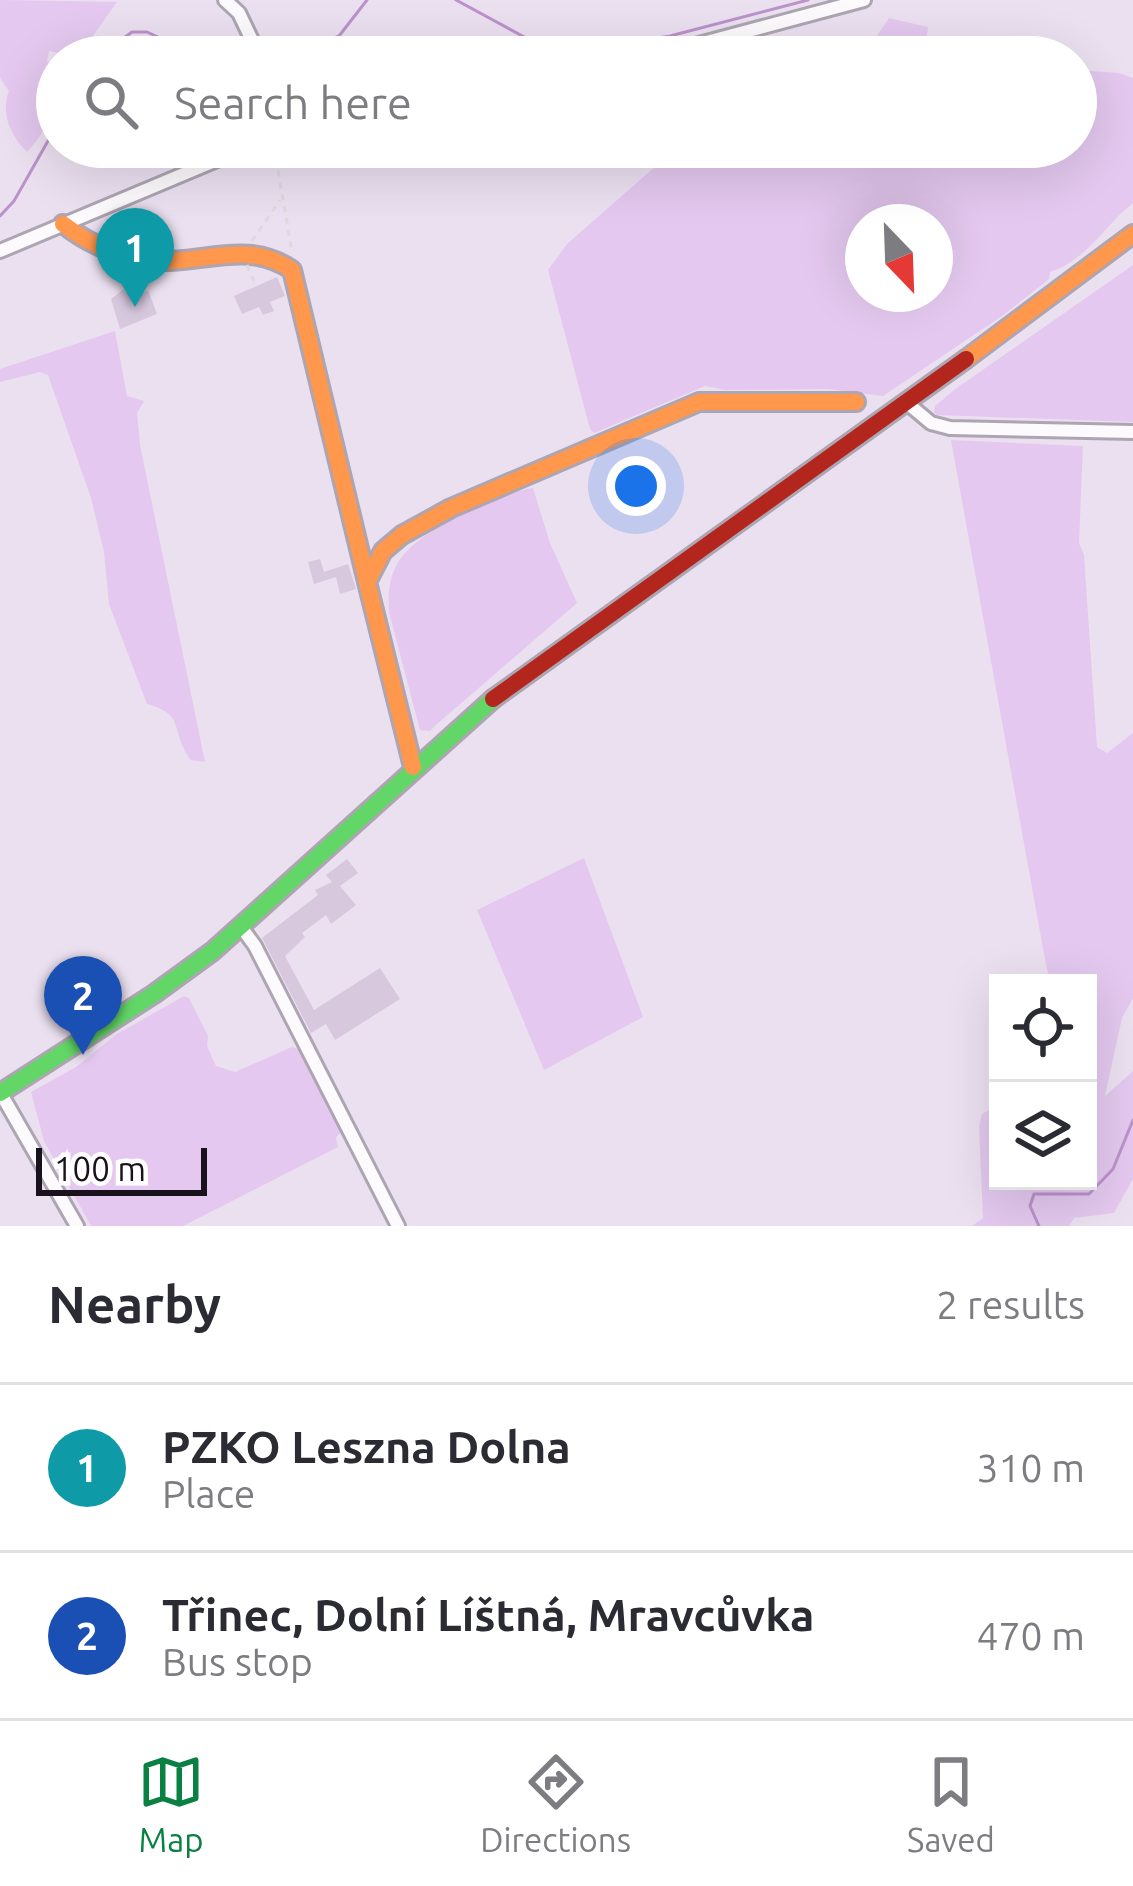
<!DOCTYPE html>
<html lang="en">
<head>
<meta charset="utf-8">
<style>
	:root { --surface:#fff; --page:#f7f7f7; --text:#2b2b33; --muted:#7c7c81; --line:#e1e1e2; --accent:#0b8043 }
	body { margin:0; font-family:Ubuntu,sans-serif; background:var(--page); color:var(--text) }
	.controls { position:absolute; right:36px; bottom:36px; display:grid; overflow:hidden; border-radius:0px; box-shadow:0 12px 48px #0002 }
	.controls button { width:108px; height:108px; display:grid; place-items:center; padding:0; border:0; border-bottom:3px solid var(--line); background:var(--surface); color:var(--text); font:60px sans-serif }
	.compass { position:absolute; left:845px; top:204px; width:108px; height:108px; border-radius:50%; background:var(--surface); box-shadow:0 12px 48px #0002; rotate:157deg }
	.scale { position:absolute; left:36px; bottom:30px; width:171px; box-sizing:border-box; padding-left:12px; border:6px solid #19121c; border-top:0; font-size:33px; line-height:42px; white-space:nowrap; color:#19121c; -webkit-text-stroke:9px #fff; paint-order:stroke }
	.you { position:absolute; left:636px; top:486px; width:42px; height:42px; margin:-30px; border:9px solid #fff; border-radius:50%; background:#1a73e8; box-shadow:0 0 0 18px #1a73e833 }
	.badge { display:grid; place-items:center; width:78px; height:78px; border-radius:50%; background:var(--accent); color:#fff; font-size:39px; font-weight:700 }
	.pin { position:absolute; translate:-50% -99px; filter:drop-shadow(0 3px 6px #0008) }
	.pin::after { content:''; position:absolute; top:63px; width:42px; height:36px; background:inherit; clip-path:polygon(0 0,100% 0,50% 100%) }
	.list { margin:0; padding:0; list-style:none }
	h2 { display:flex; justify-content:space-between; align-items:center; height:156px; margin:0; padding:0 48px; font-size:51px }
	h2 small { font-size:39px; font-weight:400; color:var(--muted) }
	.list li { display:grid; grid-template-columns:78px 1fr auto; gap:36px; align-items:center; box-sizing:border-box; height:168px; padding:0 48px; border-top:3px solid var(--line) }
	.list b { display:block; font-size:45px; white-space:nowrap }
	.list p { margin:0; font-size:39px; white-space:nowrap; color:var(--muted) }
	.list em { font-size:39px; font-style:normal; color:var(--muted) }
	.icon { flex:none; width:66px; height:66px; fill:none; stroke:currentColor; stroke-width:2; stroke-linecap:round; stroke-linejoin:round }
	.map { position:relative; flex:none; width:1133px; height:1226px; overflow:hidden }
	.search { position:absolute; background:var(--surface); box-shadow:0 12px 48px #0002; left:36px; right:36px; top:36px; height:132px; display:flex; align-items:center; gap:30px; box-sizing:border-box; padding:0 42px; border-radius:66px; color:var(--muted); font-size:45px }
	.sheet { height:492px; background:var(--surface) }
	nav { display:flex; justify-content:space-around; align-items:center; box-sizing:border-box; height:168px; border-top:3px solid var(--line); background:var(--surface); font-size:33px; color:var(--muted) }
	nav a { display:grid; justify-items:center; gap:6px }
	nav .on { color:var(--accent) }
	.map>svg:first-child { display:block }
	.green { fill:#e4c8ef; fill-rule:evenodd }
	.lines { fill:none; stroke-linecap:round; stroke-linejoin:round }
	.stream { stroke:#bb92ca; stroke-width:3 }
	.building { fill:#d7c8de }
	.street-casing { stroke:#ada5b1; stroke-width:18 }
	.fast-casing { stroke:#ada5b1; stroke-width:22 }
	.slow-casing { stroke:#ada5b1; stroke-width:22 }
	.jam-casing { stroke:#ada5b1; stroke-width:22 }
	.path { stroke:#ddd9dd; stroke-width:3; stroke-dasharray:6 6; stroke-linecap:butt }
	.street { stroke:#fcfafd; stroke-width:12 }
	.fast { stroke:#63d668; stroke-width:16 }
	.slow { stroke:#ff974d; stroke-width:16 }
	.jam { stroke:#b3261e; stroke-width:16 }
</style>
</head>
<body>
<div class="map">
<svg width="1133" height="1226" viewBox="0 0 1133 1226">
	<rect width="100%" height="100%" fill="#ebe0f0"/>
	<path class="green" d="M 0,0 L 117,2 L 78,57 L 49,51 L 47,61 L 57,69 C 57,102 50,128 27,152 C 11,136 0,114 9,91 L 0,78 Z
		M 889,18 L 928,27 L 925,52 L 914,57 L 841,57 L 874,40 Z
		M 1076,70 L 1119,73 L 1133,78 L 1133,203 C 1104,226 1087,260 1050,272 L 1049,279 L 1002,316 L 883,396 L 828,389 L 725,390 L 705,386 L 594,433 L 590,429 L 548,270 L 567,244 L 665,158 L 681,147 L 1076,147 ZM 863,222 L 935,222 L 935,294 L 863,294 Z
		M 1133,265 L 1133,422 L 937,415 L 934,412 L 935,406 L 954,390 Z
		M 115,331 L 127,396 L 144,401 L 137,413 L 140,445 L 205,762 L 191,760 C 169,730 187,715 147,704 L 109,604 L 104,552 L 91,498 L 48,375 L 40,372 L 0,382 L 0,369 Z
		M 951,440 L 1083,446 L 1079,543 L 1084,555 L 1097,747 L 1107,753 L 1133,733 L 1133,998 L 1122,1018 L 1105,1096 L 1133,1071 L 1133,1179 L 1114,1213 L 1074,1218 L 1069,1226 L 972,1226 L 983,1218 L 979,1127 L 982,1114 L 989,1110 L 998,1124 L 998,1181 L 1088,1181 L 1088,983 L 1051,983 L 1046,965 Z
		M 533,488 L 550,543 L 577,603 L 437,724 L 430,731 L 420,730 L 389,612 C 388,593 389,574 401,558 C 423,528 498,494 533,488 Z
		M 584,858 L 643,1017 L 544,1070 L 477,910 Z
		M 184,996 L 189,998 L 208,1036 L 207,1046 L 216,1066 L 235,1072 L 292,1047 L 302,1050 L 343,1129 L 336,1138 L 338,1147 L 183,1226 L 91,1226 L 44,1141 L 31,1092 L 76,1067 L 117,1034 Z"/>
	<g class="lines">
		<path class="stream" d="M 456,0 L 550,51 L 578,51 L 670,36 L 808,0
			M 98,57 L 132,32 L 147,32 L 202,57
			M 289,57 L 339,36 L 367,0
			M 0,216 L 14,201 L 57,125
			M 1039,1226 L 1030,1206 L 1034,1194 L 1089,1194 L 1113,1169 L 1133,1120"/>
	</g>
	<path class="building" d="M 277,277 L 285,296 L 270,302 L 274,311 L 263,315 L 259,307 L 242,314 L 234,296 Z
		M 138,288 L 140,294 L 148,290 L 157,314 L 120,329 L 111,299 L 124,289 L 126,293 Z
		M 320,559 L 324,572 L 348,564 L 356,589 L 340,594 L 336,577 L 314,584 L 308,562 Z
		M 347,859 L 358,873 L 340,886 L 356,905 L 331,924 L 326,915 L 302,933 L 305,937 L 285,956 L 314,1010 L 380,968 L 400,999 L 335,1040 L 326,1024 L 311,1033 L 262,938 L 318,895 L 315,890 L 332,882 L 326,875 Z"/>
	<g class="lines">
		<g class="street-casing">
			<path id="street" d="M 225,0 L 239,13 L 260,57
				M 632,57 L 669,52 L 864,0
				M 0,251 L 248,147
				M 906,402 L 931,423 L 950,428 L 1133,432
				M 242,928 L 255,946 L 398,1226
				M 0,1092 L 77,1226"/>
		</g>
		<g class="fast-casing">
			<path id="fast" d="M 0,1093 L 154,994 L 213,951 L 493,699"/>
		</g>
		<g class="slow-casing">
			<path id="slow" d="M 63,224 C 94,248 131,262 171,261 C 215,259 252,243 292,270 L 367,582
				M 966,359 L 1133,234
				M 413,767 L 367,582 L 383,551 L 402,535 L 451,508 L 699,402 L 856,402"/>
		</g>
		<g class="jam-casing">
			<path id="jam" d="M 493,699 L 966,359"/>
		</g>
		<path class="path" d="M 274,147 L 292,252
			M 252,241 L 280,200
			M 247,265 L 256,286"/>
		<use href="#street" class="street"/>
		<use href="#fast" class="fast"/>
		<use href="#slow" class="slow"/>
		<use href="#jam" class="jam"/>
	</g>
</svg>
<div class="controls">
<button><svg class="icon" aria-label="locate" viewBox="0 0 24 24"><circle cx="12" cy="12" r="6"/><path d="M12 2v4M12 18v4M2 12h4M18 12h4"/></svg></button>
<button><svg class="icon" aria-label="layers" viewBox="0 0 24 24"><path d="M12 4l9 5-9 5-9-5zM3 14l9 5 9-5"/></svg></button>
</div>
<svg class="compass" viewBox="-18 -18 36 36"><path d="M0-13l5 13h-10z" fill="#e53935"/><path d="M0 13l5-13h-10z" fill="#7c7c81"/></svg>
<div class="scale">100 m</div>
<div class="you"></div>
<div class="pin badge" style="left:135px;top:307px;background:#0f9aa8">1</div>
<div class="pin badge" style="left:83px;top:1055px;background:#1a4fb4">2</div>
<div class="search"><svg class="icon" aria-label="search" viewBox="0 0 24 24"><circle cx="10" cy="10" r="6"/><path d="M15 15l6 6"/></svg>Search here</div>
</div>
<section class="sheet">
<h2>Nearby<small>2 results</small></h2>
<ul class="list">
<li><span class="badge" style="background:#0f9aa8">1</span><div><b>PZKO Leszna Dolna</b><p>Place</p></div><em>310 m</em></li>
<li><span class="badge" style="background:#1a4fb4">2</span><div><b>Třinec, Dolní Líštná, Mravcůvka</b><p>Bus stop</p></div><em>470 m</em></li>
</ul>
</section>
<nav>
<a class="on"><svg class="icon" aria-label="map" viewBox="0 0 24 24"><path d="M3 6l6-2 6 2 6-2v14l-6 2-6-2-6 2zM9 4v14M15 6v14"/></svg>Map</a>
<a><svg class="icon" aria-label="directions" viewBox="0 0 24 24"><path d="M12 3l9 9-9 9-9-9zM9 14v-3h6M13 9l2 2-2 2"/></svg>Directions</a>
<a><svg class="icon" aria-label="saved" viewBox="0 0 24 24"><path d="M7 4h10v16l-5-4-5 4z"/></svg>Saved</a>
</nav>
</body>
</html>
